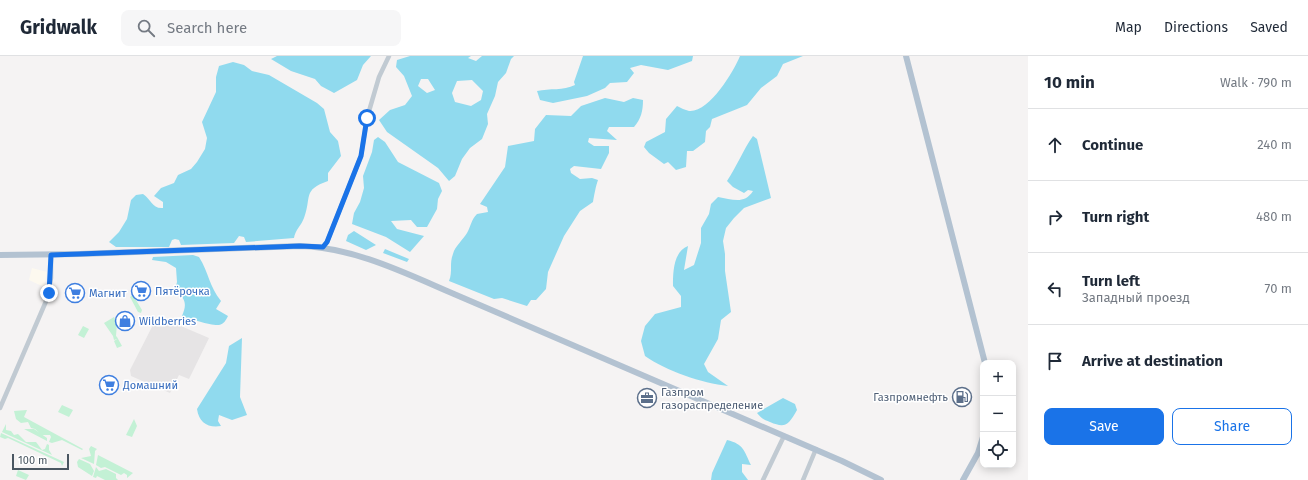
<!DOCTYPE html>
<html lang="en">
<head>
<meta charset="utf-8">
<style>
	:root { --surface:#fff; --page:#f6f6f7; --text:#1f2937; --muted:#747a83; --line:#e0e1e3; --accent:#1a73e8 }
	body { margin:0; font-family:"Fira Sans",sans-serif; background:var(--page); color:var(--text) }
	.controls { position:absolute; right:12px; bottom:12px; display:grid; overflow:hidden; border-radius:8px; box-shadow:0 2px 10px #0003 }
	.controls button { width:36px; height:36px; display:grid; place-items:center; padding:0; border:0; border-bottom:1px solid var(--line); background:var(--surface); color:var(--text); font:20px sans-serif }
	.scale { position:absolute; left:12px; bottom:10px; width:57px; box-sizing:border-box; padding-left:4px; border:2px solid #4a5661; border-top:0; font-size:11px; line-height:14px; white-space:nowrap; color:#4a5661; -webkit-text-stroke:3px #fff; paint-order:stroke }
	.stop { position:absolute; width:12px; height:12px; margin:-9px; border:3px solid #1a73e8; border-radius:50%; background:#fff }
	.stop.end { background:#1a73e8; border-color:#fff; box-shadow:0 1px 4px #0008 }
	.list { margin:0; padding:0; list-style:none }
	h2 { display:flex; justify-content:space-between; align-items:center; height:52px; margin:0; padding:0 16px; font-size:17px }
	h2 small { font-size:13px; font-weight:400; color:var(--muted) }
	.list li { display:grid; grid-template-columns:26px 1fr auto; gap:12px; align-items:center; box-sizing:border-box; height:72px; padding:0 16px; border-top:1px solid var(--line) }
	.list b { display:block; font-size:15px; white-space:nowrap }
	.list p { margin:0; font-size:13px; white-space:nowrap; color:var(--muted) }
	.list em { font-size:13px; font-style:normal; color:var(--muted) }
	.actions { display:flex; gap:8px; padding:12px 16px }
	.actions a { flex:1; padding:9px 0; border:1px solid var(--accent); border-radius:8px; text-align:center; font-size:14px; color:var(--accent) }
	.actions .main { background:var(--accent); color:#fff }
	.icon { flex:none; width:22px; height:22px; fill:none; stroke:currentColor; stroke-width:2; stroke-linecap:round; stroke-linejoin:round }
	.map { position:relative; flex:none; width:1028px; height:424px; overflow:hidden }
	header { display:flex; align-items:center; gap:24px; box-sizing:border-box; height:56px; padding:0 20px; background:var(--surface); border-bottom:1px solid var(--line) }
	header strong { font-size:19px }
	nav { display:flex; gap:22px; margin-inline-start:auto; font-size:14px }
	.search { width:280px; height:36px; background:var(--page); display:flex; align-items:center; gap:10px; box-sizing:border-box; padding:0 14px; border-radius:8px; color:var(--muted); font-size:15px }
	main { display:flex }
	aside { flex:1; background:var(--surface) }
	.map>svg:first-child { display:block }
	.commercial { fill:#fdf9ef }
	.education { fill:#e6e4e5 }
	.green { fill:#c3f1d5 }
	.water { fill:#90daee; fill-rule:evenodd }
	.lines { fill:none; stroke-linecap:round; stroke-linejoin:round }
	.minor { stroke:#c1cad2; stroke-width:4.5 }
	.major { stroke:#b3c2d1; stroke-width:6 }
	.route { stroke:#1a73e8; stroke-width:5 }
	.labels { text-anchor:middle; stroke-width:3; stroke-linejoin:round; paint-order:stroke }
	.shop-label { font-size:11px; fill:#366cbe; stroke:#fff; text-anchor:start }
	.service-label { font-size:11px; fill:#4e5e75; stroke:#fff; text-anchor:start }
</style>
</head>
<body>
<header>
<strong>Gridwalk</strong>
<div class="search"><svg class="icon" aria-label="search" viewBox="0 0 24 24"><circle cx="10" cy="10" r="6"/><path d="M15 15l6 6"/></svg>Search here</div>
<nav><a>Map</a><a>Directions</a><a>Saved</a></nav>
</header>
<main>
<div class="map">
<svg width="1028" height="424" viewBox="0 0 1028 424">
	<rect width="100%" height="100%" fill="#f5f3f3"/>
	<path class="commercial" d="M 32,212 L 47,216 L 44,231 L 29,224 Z"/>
	<path class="education" d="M 162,262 L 209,282 L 189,323 L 179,319 L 170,337 L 131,320 L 130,314 L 155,265 Z"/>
	<path class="green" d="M 133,239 L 142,254 L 141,257 L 138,256 L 130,241 Z
		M 114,261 L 117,267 L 116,280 L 117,281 L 122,290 L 117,292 L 114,285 L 117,283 L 114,284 L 113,280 L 104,267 Z
		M 83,270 L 89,273 L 84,282 L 78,279 Z
		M 62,349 L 73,354 L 69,361 L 58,356 Z
		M 27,354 L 24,361 L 83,393 L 82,394 L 62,384 L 52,387 L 49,386 L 51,381 L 50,379 L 42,379 L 35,373 L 31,372 L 28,366 L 21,367 L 16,363 L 14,355 Z
		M 134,363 L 137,370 L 132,381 L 126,379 Z
		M 6,368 L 6,374 L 11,375 L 14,379 L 18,378 L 26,386 L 36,386 L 42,394 L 45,393 L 47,388 L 49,389 L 49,394 L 52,399 L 2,376 Z
		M 24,373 L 34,373 L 47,382 L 47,385 Z
		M 1,377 L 64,406 L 62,410 L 61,407 L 8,382 L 5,383 L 0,381 Z
		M 91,390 L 97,393 L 95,395 L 94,408 L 81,402 L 91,400 L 89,393 Z
		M 98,399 L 133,417 L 127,422 L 127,419 L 124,417 L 121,419 L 105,411 L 101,412 L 96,409 Z
		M 79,403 L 90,408 L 94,415 L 92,420 L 78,411 L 77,406 Z
		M 96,411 L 99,415 L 106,413 L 116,418 L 116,422 L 118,424 L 105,424 L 97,420 L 96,422 L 93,421 Z
		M 18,414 L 29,419 L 26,424 L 16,420 Z"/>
	<path class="water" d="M 277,0 L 371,0 L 363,9 L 357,24 L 334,37 L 321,30 L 315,23 L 291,15 L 271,3 Z
		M 410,0 L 471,0 L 468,2 L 476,5 L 482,0 L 514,0 L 511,3 L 506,17 L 498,26 L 495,40 L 487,58 L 488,68 L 482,83 L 470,92 L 462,103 L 455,120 L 449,125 L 438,112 L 387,76 L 379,64 L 390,54 L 405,49 L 412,40 L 404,20 L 396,11 L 397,4 ZM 421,23 L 428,23 L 435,34 L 427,37 L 418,30 ZM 472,24 L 483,35 L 481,44 L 471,50 L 455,46 L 452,37 L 457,25 Z
		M 583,0 L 693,0 L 692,5 L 668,14 L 641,9 L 630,12 L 634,17 L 627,26 L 610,27 L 605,32 L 587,40 L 553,47 L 540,44 L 537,35 C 550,32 563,35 575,29 L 574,26 Z
		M 740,0 L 803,0 L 783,8 L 777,20 L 761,32 L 747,49 L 712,63 L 710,71 L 706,75 L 705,86 L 693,95 L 687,95 L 686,111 L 676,114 L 668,106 L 664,108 L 649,97 L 644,91 L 646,86 L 665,76 L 666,63 L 677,50 C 681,52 685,54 689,55 C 709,57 734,15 740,0 Z
		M 233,6 L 244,9 L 252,15 L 269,19 L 317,47 L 324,53 L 330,76 L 338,85 L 341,100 L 328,117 L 328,125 C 302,134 312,141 304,162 C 301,170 295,174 294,182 L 246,186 L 244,181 L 239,180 L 234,187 L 181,189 L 179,184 L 175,183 L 172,184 L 169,191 L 116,191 L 109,186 L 119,176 L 127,163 L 131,144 L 136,139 L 143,138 C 151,143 152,153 163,152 L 163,146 L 154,140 L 161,132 L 174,127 L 178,119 L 191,113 L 197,106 L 205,93 L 207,82 L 202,66 L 216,36 L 216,21 L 219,10 Z
		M 605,42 L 624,46 L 633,42 L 643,44 C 643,55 641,63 634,71 L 609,71 L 607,75 L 617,84 L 589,82 L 588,86 L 594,90 L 609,90 L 609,97 L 601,113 L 574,110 L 570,113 L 571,117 L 580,123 L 592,122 L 598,124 C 596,129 594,140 593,146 L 580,155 L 564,180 L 548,216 L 546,233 L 536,244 L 531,244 L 527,250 L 502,242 L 494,243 L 449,225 C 453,215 449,208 453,198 C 455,190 463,184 467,177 C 471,170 471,164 477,158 L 488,156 L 487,151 L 480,148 L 505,111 L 508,90 L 534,85 L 535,73 L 546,59 L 571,60 L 581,50 Z
		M 753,80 L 757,83 L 771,142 L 744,152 L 734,162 L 726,172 L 723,185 L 725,198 L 725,215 L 731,256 L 721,264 L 718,283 L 704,308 L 708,316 L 728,330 C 702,327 666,315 645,300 L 641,285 L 645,270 L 655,258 L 681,251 L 681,240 L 673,230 C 673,217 673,196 688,190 L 684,214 L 694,209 L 701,187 L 701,172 L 709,158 L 711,148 L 718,141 C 732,143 744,149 753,135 L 748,134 L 744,137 L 733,131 L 727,125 C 737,110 743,94 753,80 Z
		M 378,81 L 385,86 L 398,106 L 439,127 L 442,135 L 438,143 L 437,153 L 427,171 L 417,171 L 411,164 L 391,165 L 397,173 L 424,180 L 410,196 L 386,181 L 352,168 L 354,157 L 360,146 L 364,132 L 363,120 L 372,96 L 374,84 Z
		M 354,175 L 376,189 L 366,194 L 346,185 L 348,179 Z
		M 385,193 L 409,203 L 407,206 L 383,197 Z
		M 193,199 L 199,201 C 209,217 209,230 221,245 L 216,253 L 228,260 C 226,264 224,268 219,269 C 212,270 190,263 182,260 C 187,248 186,243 175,234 L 177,226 L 176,212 L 166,206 L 152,204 L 153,201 Z
		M 242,282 L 240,341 L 247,359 L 232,364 L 219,359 L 218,365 L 221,370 C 208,372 199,367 197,353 L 226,307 L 229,290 Z
		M 783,342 L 795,348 L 797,354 C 789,368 786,373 770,366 C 764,364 761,362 757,357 Z
		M 727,384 C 744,388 744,395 751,409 L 742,408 L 742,416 L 748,424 L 711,424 L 712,417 Z"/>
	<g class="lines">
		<path class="minor" d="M 323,191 L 327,186 L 361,100 L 367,62 L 379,21 L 389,0
			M 0,352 L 47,243 L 51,222 L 51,199
			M 763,424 L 784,380
			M 803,424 L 816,393"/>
		<path class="major" d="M 906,0 L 985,307
			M 0,199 L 80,198 L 299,190 C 353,191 405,217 454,238 L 842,405 L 881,424
			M 963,424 L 978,397 L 983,381"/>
	</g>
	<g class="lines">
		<path class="route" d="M 49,237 L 51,199 L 300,190 L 323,191 L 327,186 L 361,100 L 367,62"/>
	</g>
	<defs>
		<g id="supermarket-ring" transform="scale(1)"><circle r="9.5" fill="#fff" stroke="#3f7fe0" stroke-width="1.5"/><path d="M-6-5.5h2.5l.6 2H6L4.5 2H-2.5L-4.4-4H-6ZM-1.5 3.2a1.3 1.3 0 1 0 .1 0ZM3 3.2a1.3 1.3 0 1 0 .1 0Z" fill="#3f7fe0"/></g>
		<g id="shop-ring" transform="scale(1)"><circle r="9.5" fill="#fff" stroke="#3f7fe0" stroke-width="1.5"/><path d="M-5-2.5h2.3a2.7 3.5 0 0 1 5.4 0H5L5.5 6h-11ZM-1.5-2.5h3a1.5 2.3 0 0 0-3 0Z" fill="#3f7fe0"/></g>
		<g id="fuel-ring" transform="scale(1)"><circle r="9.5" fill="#fff" stroke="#5c6f8a" stroke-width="1.5"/><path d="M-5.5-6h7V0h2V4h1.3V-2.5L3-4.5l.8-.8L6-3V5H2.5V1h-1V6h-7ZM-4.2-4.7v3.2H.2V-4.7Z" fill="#5c6f8a"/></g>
		<g id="office-ring" transform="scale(1)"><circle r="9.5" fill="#fff" stroke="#5c6f8a" stroke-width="1.5"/><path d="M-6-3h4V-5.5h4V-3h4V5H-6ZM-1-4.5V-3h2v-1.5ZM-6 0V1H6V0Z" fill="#5c6f8a"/></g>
	</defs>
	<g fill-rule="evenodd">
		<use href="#supermarket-ring" x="141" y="235"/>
		<use href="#supermarket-ring" x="75" y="237"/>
		<use href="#shop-ring" x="125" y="265"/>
		<use href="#supermarket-ring" x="109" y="329"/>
		<use href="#fuel-ring" x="962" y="341"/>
		<use href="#office-ring" x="647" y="342"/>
	</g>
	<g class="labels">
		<g class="shop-label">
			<text x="155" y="239">Пятёрочка</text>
			<text x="89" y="241">Магнит</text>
			<text x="139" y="269">Wildberries</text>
			<text x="123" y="333">Домашний</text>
		</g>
		<g class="service-label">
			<text x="661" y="340">Газпром<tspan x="661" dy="13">газораспределение</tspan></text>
			<text x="948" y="345" text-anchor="end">Газпромнефть</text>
		</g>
	</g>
</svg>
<div class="controls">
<button>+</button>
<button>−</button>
<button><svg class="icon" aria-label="locate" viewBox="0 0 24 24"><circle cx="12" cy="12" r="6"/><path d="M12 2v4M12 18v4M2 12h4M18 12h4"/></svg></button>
</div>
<div class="scale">100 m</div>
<div class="stop" style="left:367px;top:62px"></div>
<div class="stop end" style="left:49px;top:237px"></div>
</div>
<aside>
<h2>10 min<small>Walk · 790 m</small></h2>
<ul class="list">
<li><svg class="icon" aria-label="ahead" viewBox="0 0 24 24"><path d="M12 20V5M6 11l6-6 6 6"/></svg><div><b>Continue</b></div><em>240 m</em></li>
<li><svg class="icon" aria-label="right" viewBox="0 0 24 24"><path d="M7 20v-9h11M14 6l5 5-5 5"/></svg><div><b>Turn right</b></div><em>480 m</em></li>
<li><svg class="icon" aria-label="left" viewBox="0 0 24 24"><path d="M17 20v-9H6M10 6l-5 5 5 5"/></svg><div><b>Turn left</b><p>Западный проезд</p></div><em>70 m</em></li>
<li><svg class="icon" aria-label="arrive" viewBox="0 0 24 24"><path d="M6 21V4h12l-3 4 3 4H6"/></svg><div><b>Arrive at destination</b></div></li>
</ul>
<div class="actions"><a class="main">Save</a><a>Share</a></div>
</aside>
</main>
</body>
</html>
